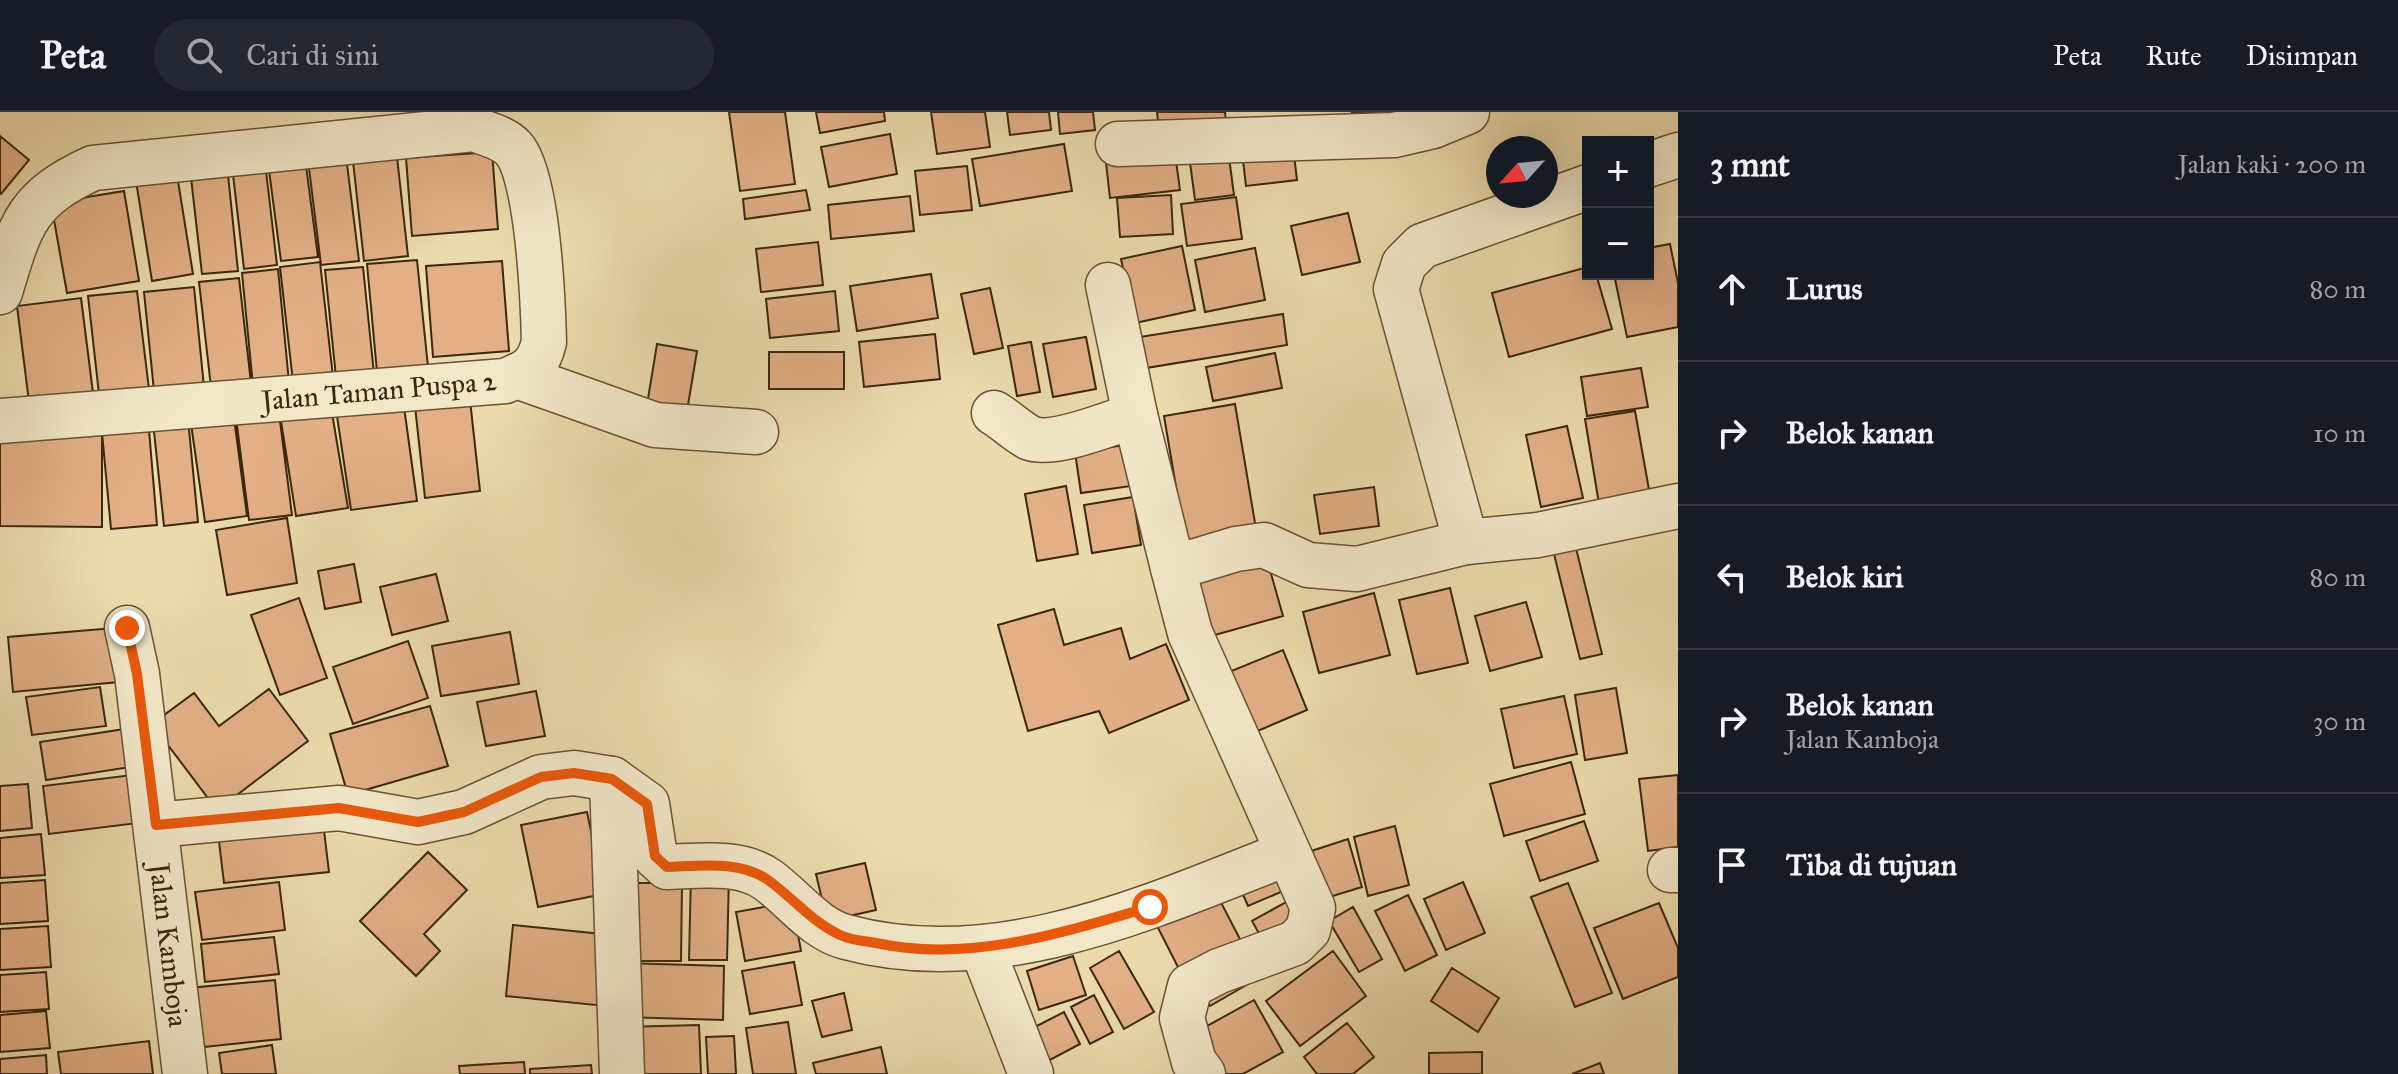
<!DOCTYPE html>
<html lang="id">
<head>
<meta charset="utf-8">
<style>
	:root { --surface:#171b24; --page:#242831; --text:#f1f3f6; --muted:#9ea1a6; --line:#363941 }
	body { margin:0; font-family:"IM FELL Great Primer",serif; background:var(--page); color:var(--text) }
	.controls { position:absolute; right:24px; top:24px; display:grid; overflow:hidden; border-radius:0px; box-shadow:0 8px 32px #0002 }
	.controls button { width:72px; height:72px; display:grid; place-items:center; padding:0; border:0; border-bottom:2px solid var(--line); background:var(--surface); color:var(--text); font:40px sans-serif }
	.compass { position:absolute; left:1486px; top:24px; width:72px; height:72px; border-radius:50%; background:var(--surface); box-shadow:0 8px 32px #0002; rotate:243deg }
	.stop { position:absolute; width:24px; height:24px; margin:-18px; border:6px solid #ea580c; border-radius:50%; background:#fff }
	.stop.end { background:#ea580c; border-color:#fff; box-shadow:0 2px 8px #0008 }
	.list { margin:0; padding:0; list-style:none }
	h2 { display:flex; justify-content:space-between; align-items:center; height:104px; margin:0; padding:0 32px; font-size:34px }
	h2 small { font-size:26px; font-weight:400; color:var(--muted) }
	.list li { display:grid; grid-template-columns:52px 1fr auto; gap:24px; align-items:center; box-sizing:border-box; height:144px; padding:0 32px; border-top:2px solid var(--line) }
	.list b { display:block; font-size:30px; white-space:nowrap }
	.list p { margin:0; font-size:26px; white-space:nowrap; color:var(--muted) }
	.list em { font-size:26px; font-style:normal; color:var(--muted) }
	.icon { flex:none; width:44px; height:44px; fill:none; stroke:currentColor; stroke-width:2; stroke-linecap:round; stroke-linejoin:round }
	.map { position:relative; flex:none; width:1678px; height:962px; overflow:hidden }
	header { display:flex; align-items:center; gap:48px; box-sizing:border-box; height:112px; padding:0 40px; background:var(--surface); border-bottom:2px solid var(--line) }
	header strong { font-size:38px }
	nav { display:flex; gap:44px; margin-inline-start:auto; font-size:28px }
	.search { width:560px; height:72px; background:var(--page); display:flex; align-items:center; gap:20px; box-sizing:border-box; padding:0 28px; border-radius:44px; color:var(--muted); font-size:30px }
	main { display:flex }
	aside { flex:1; background:var(--surface) }
	.map>svg:first-child { display:block }
	.building { fill:#e2af86; stroke:#3b270c; stroke-width:2 }
	.lines { fill:none; stroke-linecap:round; stroke-linejoin:round }
	.street-casing { stroke:#675434; stroke-width:47 }
	.street { stroke:#f2e8c9; stroke-width:44 }
	.route { stroke:#ea580c; stroke-width:10 }
	.labels { text-anchor:middle; stroke-width:6; stroke-linejoin:round; paint-order:stroke }
	.street-label { font-size:28px; fill:#3b270c; stroke:#f2e8c9 }
</style>
</head>
<body>
<header>
<strong>Peta</strong>
<div class="search"><svg class="icon" aria-label="search" viewBox="0 0 24 24"><circle cx="10" cy="10" r="6"/><path d="M15 15l6 6"/></svg>Cari di sini</div>
<nav><a>Peta</a><a>Rute</a><a>Disimpan</a></nav>
</header>
<main>
<div class="map">
<svg width="1678" height="962" viewBox="0 0 1678 962">
	<rect width="100%" height="100%" fill="#ebdbac"/>
	<filter id="stains"><feTurbulence type="fractalNoise" baseFrequency=".0025" numOctaves="4"/><feColorMatrix values="0 0 0 0 .2 0 0 0 0 .09 0 0 0 0 .02 0 0 0 .5 -.17"/></filter>
	<radialGradient id="worn" r=".72"><stop offset=".6" stop-color="#630" stop-opacity="0"/><stop offset="1" stop-color="#630" stop-opacity=".3"/></radialGradient>
	<path class="building" d="M 729,0 L 785,0 L 795,72 L 740,79 Z
		M 816,0 L 884,0 L 885,9 L 820,21 Z
		M 931,0 L 985,0 L 990,35 L 937,42 Z
		M 1007,0 L 1049,0 L 1051,18 L 1010,23 Z
		M 1058,0 L 1093,0 L 1095,18 L 1060,22 Z
		M 1157,0 L 1225,0 L 1226,11 L 1159,19 Z
		M 1352,0 L 1409,0 L 1352,6 Z
		M 890,22 L 897,62 L 829,75 L 821,35 Z
		M 0,24 L 29,48 L 1,82 L 0,82 Z
		M 1064,32 L 1072,79 L 980,94 L 972,47 Z
		M 1174,34 L 1180,78 L 1110,86 L 1105,42 Z
		M 1293,34 L 1297,68 L 1246,74 L 1242,40 Z
		M 396,36 L 408,144 L 364,149 L 352,40 Z
		M 1228,38 L 1234,83 L 1195,88 L 1189,43 Z
		M 492,40 L 498,117 L 412,124 L 406,46 Z
		M 346,44 L 359,149 L 321,153 L 308,48 Z
		M 305,46 L 318,145 L 281,149 L 268,51 Z
		M 265,50 L 277,153 L 244,157 L 232,54 Z
		M 227,53 L 238,159 L 202,162 L 190,57 Z
		M 967,54 L 972,98 L 920,103 L 915,59 Z
		M 177,63 L 193,162 L 152,169 L 136,69 Z
		M 806,78 L 810,98 L 745,107 L 743,87 Z
		M 124,79 L 139,169 L 67,181 L 51,91 Z
		M 1171,83 L 1173,122 L 1120,125 L 1117,86 Z
		M 910,84 L 914,119 L 831,127 L 828,93 Z
		M 1236,85 L 1242,127 L 1187,134 L 1181,92 Z
		M 1348,101 L 1360,150 L 1302,163 L 1291,114 Z
		M 818,130 L 823,173 L 761,180 L 756,137 Z
		M 1670,132 L 1678,171 L 1678,215 L 1627,225 L 1614,162 L 1648,162 L 1648,136 Z
		M 1182,134 L 1195,198 L 1135,211 L 1121,147 Z
		M 1255,136 L 1265,188 L 1205,200 L 1195,148 Z
		M 417,148 L 428,255 L 377,260 L 367,152 Z
		M 502,149 L 509,239 L 433,245 L 426,154 Z
		M 320,150 L 333,265 L 293,270 L 280,155 Z
		M 363,155 L 374,262 L 336,265 L 325,158 Z
		M 1588,155 L 1588,162 L 1596,162 L 1612,217 L 1509,245 L 1492,181 Z
		M 278,157 L 289,270 L 253,274 L 242,161 Z
		M 931,162 L 938,206 L 857,219 L 850,174 Z
		M 239,166 L 251,271 L 211,275 L 199,170 Z
		M 194,175 L 204,275 L 154,279 L 144,180 Z
		M 990,176 L 1003,236 L 974,242 L 961,182 Z
		M 137,179 L 149,277 L 99,282 L 88,184 Z
		M 835,179 L 839,219 L 770,226 L 766,187 Z
		M 81,186 L 93,281 L 29,290 L 17,194 Z
		M 1283,202 L 1287,233 L 1146,256 L 1140,225 Z
		M 935,222 L 940,267 L 864,275 L 859,230 Z
		M 1086,225 L 1096,277 L 1053,285 L 1043,232 Z
		M 1031,230 L 1040,280 L 1017,284 L 1008,234 Z
		M 657,232 L 697,239 L 687,299 L 647,293 Z
		M 769,240 L 844,240 L 844,277 L 769,277 Z
		M 1275,241 L 1282,276 L 1213,289 L 1206,255 Z
		M 1641,256 L 1648,295 L 1587,304 L 1581,265 Z
		M 469,279 L 480,379 L 425,386 L 414,285 Z
		M 1235,292 L 1257,423 L 1186,434 L 1164,304 Z
		M 331,295 L 348,396 L 296,404 L 280,303 Z
		M 404,295 L 417,389 L 351,398 L 337,304 Z
		M 1635,299 L 1651,389 L 1600,398 L 1585,307 Z
		M 279,301 L 292,403 L 249,408 L 236,306 Z
		M 148,306 L 157,413 L 111,417 L 101,310 Z
		M 234,306 L 247,404 L 205,410 L 191,312 Z
		M 188,307 L 198,410 L 164,414 L 153,310 Z
		M 1567,314 L 1583,386 L 1541,395 L 1526,323 Z
		M 102,320 L 102,415 L 0,414 L 0,324 Z
		M 1125,333 L 1131,374 L 1081,381 L 1075,340 Z
		M 1066,374 L 1078,442 L 1037,449 L 1025,382 Z
		M 1374,375 L 1379,414 L 1320,422 L 1314,383 Z
		M 1133,385 L 1141,433 L 1092,441 L 1084,393 Z
		M 287,406 L 297,471 L 227,483 L 216,418 Z
		M 1573,424 L 1602,542 L 1580,547 L 1551,430 Z
		M 1266,444 L 1283,504 L 1204,526 L 1187,467 Z
		M 354,452 L 361,490 L 325,497 L 318,459 Z
		M 436,462 L 448,509 L 392,523 L 380,475 Z
		M 1450,476 L 1468,551 L 1417,562 L 1399,488 Z
		M 1374,481 L 1390,543 L 1319,561 L 1303,500 Z
		M 299,486 L 327,566 L 280,583 L 251,503 Z
		M 1526,490 L 1542,545 L 1490,559 L 1475,504 Z
		M 1054,497 L 1064,533 L 1121,516 L 1130,547 L 1166,532 L 1189,588 L 1109,621 L 1099,599 L 1028,619 L 998,513 Z
		M 114,516 L 119,570 L 13,580 L 8,525 Z
		M 510,520 L 519,572 L 441,584 L 432,534 Z
		M 408,529 L 428,586 L 353,612 L 333,555 Z
		M 1283,538 L 1307,598 L 1248,623 L 1224,562 Z
		M 100,575 L 106,614 L 32,623 L 26,585 Z
		M 1616,576 L 1627,641 L 1585,648 L 1575,583 Z
		M 269,577 L 308,629 L 217,698 L 152,612 L 194,581 L 219,614 Z
		M 536,579 L 545,624 L 486,634 L 477,590 Z
		M 1564,584 L 1577,642 L 1514,656 L 1501,597 Z
		M 430,594 L 448,654 L 348,683 L 330,622 Z
		M 131,616 L 137,654 L 46,668 L 40,630 Z
		M 1571,650 L 1585,702 L 1504,724 L 1490,672 Z
		M 132,663 L 138,711 L 49,722 L 43,674 Z
		M 1678,663 L 1678,735 L 1648,739 L 1639,667 Z
		M 28,672 L 32,716 L 0,719 L 0,674 Z
		M 587,700 L 604,782 L 538,795 L 521,713 Z
		M 1584,709 L 1598,749 L 1540,769 L 1526,729 Z
		M 323,710 L 329,760 L 224,771 L 218,721 Z
		M 1395,714 L 1409,773 L 1368,784 L 1354,725 Z
		M 41,722 L 45,763 L 0,766 L 0,726 Z
		M 1348,727 L 1362,775 L 1313,790 L 1299,743 Z
		M 428,740 L 467,778 L 424,822 L 440,839 L 416,864 L 360,809 Z
		M 1284,749 L 1295,774 L 1248,794 L 1237,769 Z
		M 865,751 L 876,798 L 827,809 L 816,762 Z
		M 691,761 L 729,762 L 727,848 L 689,848 Z
		M 45,768 L 48,809 L 0,812 L 0,771 Z
		M 279,770 L 285,818 L 202,828 L 195,780 Z
		M 1463,770 L 1485,821 L 1446,838 L 1424,787 Z
		M 631,771 L 682,771 L 681,849 L 631,849 Z
		M 1568,771 L 1612,881 L 1575,895 L 1531,785 Z
		M 1214,777 L 1242,831 L 1182,863 L 1154,808 Z
		M 1408,783 L 1437,843 L 1405,859 L 1375,799 Z
		M 1288,789 L 1302,814 L 1266,834 L 1252,809 Z
		M 792,790 L 801,839 L 745,849 L 736,800 Z
		M 1659,791 L 1678,836 L 1678,865 L 1623,887 L 1594,816 Z
		M 1353,795 L 1382,847 L 1359,860 L 1329,809 Z
		M 513,813 L 612,823 L 606,894 L 506,884 Z
		M 48,814 L 51,855 L 0,858 L 0,817 Z
		M 274,825 L 279,862 L 205,870 L 201,832 Z
		M 1119,839 L 1154,900 L 1124,917 L 1090,856 Z
		M 1333,839 L 1366,884 L 1300,934 L 1266,889 Z
		M 1073,844 L 1086,883 L 1039,898 L 1027,859 Z
		M 794,850 L 802,893 L 750,902 L 742,859 Z
		M 624,851 L 724,854 L 723,908 L 623,905 Z
		M 1239,852 L 1250,871 L 1210,894 L 1198,875 Z
		M 1452,856 L 1499,886 L 1478,920 L 1431,889 Z
		M 46,860 L 49,897 L 0,900 L 0,863 Z
		M 275,868 L 281,927 L 195,936 L 188,876 Z
		M 844,881 L 852,918 L 822,925 L 812,889 Z
		M 1094,883 L 1113,920 L 1090,932 L 1071,895 Z
		M 1254,888 L 1283,940 L 1243,962 L 1213,962 L 1191,923 Z
		M 46,899 L 50,936 L 0,940 L 0,903 Z
		M 1064,900 L 1080,932 L 1048,949 L 1031,917 Z
		M 788,910 L 796,962 L 753,962 L 746,916 Z
		M 1347,911 L 1374,945 L 1353,962 L 1317,962 L 1304,945 Z
		M 699,913 L 701,962 L 624,962 L 623,915 Z
		M 734,924 L 736,962 L 708,962 L 706,925 Z
		M 149,929 L 153,962 L 61,962 L 58,940 Z
		M 272,933 L 276,962 L 222,962 L 219,941 Z
		M 881,935 L 887,962 L 816,962 L 813,951 Z
		M 1482,940 L 1482,962 L 1429,962 L 1429,941 Z
		M 46,943 L 47,962 L 0,962 L 0,947 Z
		M 524,950 L 525,962 L 460,962 L 459,954 Z
		M 1600,951 L 1604,962 L 1572,962 Z
		M 591,953 L 592,962 L 530,962 L 530,957 Z"/>
	<g class="lines">
		<g class="street-casing">
			<g id="street">
				<path d="M 1118,32 L 1394,23 L 1433,14 L 1467,0"/>
				<path d="M 1648,53 L 1678,43"/>
				<path d="M 1108,173 L 1135,303 L 1173,456"/>
				<path d="M 0,180 C 20,114 25,87 93,56 L 474,17 C 487,22 504,26 513,36 C 538,62 543,190 544,230 C 538,255 528,260 505,269 L 0,309"/>
				<path d="M 517,264 L 655,313 L 756,320"/>
				<path d="M 994,301 C 1006,308 1018,320 1030,326 C 1052,335 1112,311 1135,303"/>
				<path d="M 1466,430 L 1396,177 L 1404,152 L 1422,134 L 1588,75"/>
				<path id="s1" d="M 127,516 L 137,562 L 185,962"/>
				<path d="M 612,667 L 622,962"/>
				<path d="M 156,713 L 339,696 L 418,710 L 464,700 L 541,665 L 574,661 L 612,667 L 647,692 L 655,744 L 667,755 C 699,754 740,748 768,768 C 794,787 815,817 846,825 C 997,866 1150,795 1288,741"/>
				<path d="M 1670,758 L 1678,758"/>
				<path d="M 982,836 L 1031,962"/>
				<path d="M 1203,962 L 1194,950 L 1182,906 L 1190,874 L 1219,859 L 1295,831 L 1308,818 L 1313,796 L 1190,521 L 1173,456 L 1236,437 L 1264,433 L 1308,453 L 1357,457 L 1466,430 L 1538,423 L 1678,394"/>
			</g>
		</g>
		<use href="#street" class="street"/>
	</g>
	<g class="lines">
		<path class="route" d="M 127,516 L 137,562 L 156,713 L 339,696 L 418,710 L 464,700 L 541,665 L 574,661 L 612,667 L 647,692 L 655,744 L 667,755 C 699,754 740,748 768,768 C 793,786 812,810 840,823 C 851,828 864,829 876,831 C 969,851 1061,821 1150,795"/>
	</g>
	<g class="labels">
		<g class="street-label">
			<text transform="translate(379 278) rotate(-5)" y="10">Jalan Taman Puspa 2</text>
			<text dy="10" stroke="none"><textPath href="#s1" startOffset="320">Jalan Kamboja</textPath></text>
		</g>
	</g>
	<rect width="100%" height="100%" filter="url(#stains)"/>
	<rect width="100%" height="100%" fill="url(#worn)"/>
</svg>
<div class="controls">
<button>+</button>
<button>−</button>
</div>
<svg class="compass" viewBox="-18 -18 36 36"><path d="M0-13l5 13h-10z" fill="#e53935"/><path d="M0 13l5-13h-10z" fill="#9ea1a6"/></svg>
<div class="stop" style="left:1150px;top:795px"></div>
<div class="stop end" style="left:127px;top:516px"></div>
</div>
<aside>
<h2>3 mnt<small>Jalan kaki · 200 m</small></h2>
<ul class="list">
<li><svg class="icon" aria-label="ahead" viewBox="0 0 24 24"><path d="M12 20V5M6 11l6-6 6 6"/></svg><div><b>Lurus</b></div><em>80 m</em></li>
<li><svg class="icon" aria-label="right" viewBox="0 0 24 24"><path d="M7 20v-9h11M14 6l5 5-5 5"/></svg><div><b>Belok kanan</b></div><em>10 m</em></li>
<li><svg class="icon" aria-label="left" viewBox="0 0 24 24"><path d="M17 20v-9H6M10 6l-5 5 5 5"/></svg><div><b>Belok kiri</b></div><em>80 m</em></li>
<li><svg class="icon" aria-label="right" viewBox="0 0 24 24"><path d="M7 20v-9h11M14 6l5 5-5 5"/></svg><div><b>Belok kanan</b><p>Jalan Kamboja</p></div><em>30 m</em></li>
<li><svg class="icon" aria-label="arrive" viewBox="0 0 24 24"><path d="M6 21V4h12l-3 4 3 4H6"/></svg><div><b>Tiba di tujuan</b></div></li>
</ul>
</aside>
</main>
</body>
</html>
